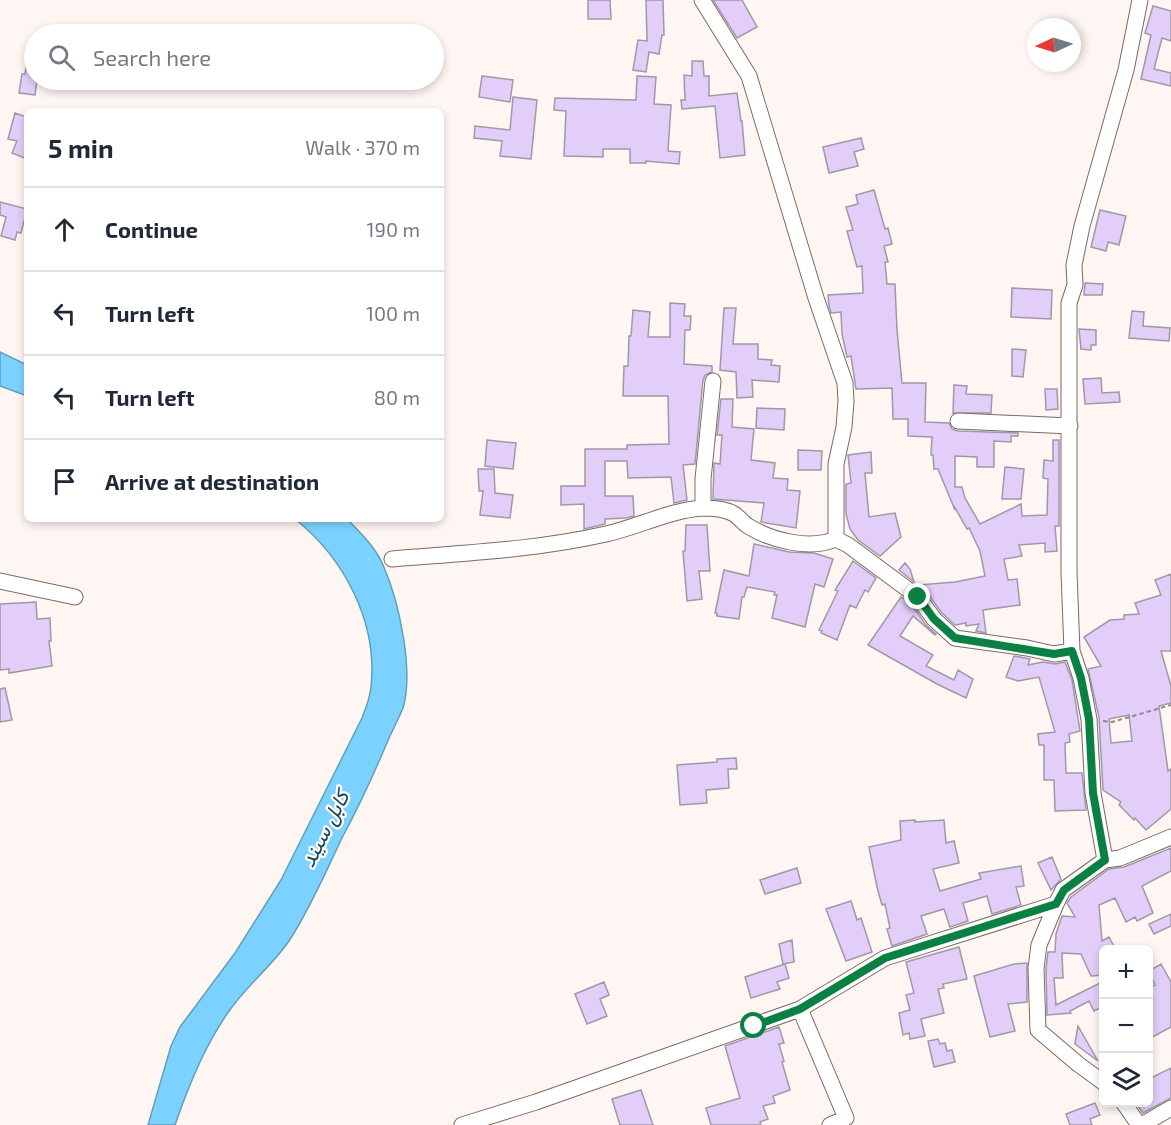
<!DOCTYPE html>
<html lang="en">
<head>
<meta charset="utf-8">
<style>
	:root { --surface:#fff; --page:#f2f2f3; --text:#1f2937; --muted:#747a83; --line:#e0e1e3 }
	body { margin:0; font-family:"Exo 2",Vazirmatn,sans-serif; background:var(--page); color:var(--text) }
	.controls { position:absolute; right:18px; bottom:18px; display:grid; overflow:hidden; border-radius:9px; box-shadow:0 3px 9px #0003 }
	.controls button { width:54px; height:54px; display:grid; place-items:center; padding:0; border:0; border-bottom:2px solid var(--line); background:var(--surface); color:var(--text); font:30px sans-serif }
	.compass { position:absolute; left:1027px; top:18px; width:54px; height:54px; border-radius:50%; background:var(--surface); box-shadow:0 3px 9px #0003; rotate:266deg }
	.stop { position:absolute; width:18px; height:18px; margin:-14px; border:4px solid #0b8043; border-radius:50%; background:#fff }
	.stop.end { background:#0b8043; border-color:#fff; box-shadow:0 2px 6px #0008 }
	.list { margin:0; padding:0; list-style:none }
	h2 { display:flex; justify-content:space-between; align-items:center; height:78px; margin:0; padding:0 24px; font-size:26px }
	h2 small { font-size:20px; font-weight:400; color:var(--muted) }
	.list li { display:grid; grid-template-columns:39px 1fr auto; gap:18px; align-items:center; box-sizing:border-box; height:84px; padding:0 24px; border-top:2px solid var(--line) }
	.list b { display:block; font-size:22px; white-space:nowrap }
	.list em { font-size:20px; font-style:normal; color:var(--muted) }
	.icon { flex:none; width:33px; height:33px; fill:none; stroke:currentColor; stroke-width:2; stroke-linecap:round; stroke-linejoin:round }
	.map { position:relative; flex:none; width:1171px; height:1125px; overflow:hidden }
	.search { position:absolute; background:var(--surface); box-shadow:0 3px 9px #0003; left:24px; top:24px; width:420px; height:66px; display:flex; align-items:center; gap:15px; box-sizing:border-box; padding:0 21px; border-radius:33px; color:var(--muted); font-size:22px }
	.panel { position:absolute; background:var(--surface); box-shadow:0 3px 9px #0003; left:24px; top:108px; width:420px; height:414px; border-radius:9px }
	.map>svg:first-child { display:block }
	.water { fill:#7cd2fe; stroke:#639dbb; stroke-width:1.5 }
	.building { fill:#e2cef9; stroke:#9f98a7; stroke-width:1.5; fill-rule:evenodd }
	.lines { fill:none; stroke-linecap:round; stroke-linejoin:round }
	.street-casing { stroke:#7b6b63; stroke-width:17 }
	.path { stroke:#8f8884; stroke-width:2; stroke-dasharray:4.5 3; stroke-linecap:butt }
	.street { stroke:#fff; stroke-width:15 }
	.route { stroke:#0b8043; stroke-width:8 }
	.labels { text-anchor:middle; stroke-width:4.5; stroke-linejoin:round; paint-order:stroke }
	.water-label { font-size:21px; font-style:italic; fill:#1d4355; stroke:#fff }
</style>
</head>
<body>
<div class="map">
<svg width="1171" height="1125" viewBox="0 0 1171 1125">
	<rect width="100%" height="100%" fill="#fdf6f2"/>
	<path class="water" d="M 0,352 L 27,365 L 27,396 L 0,386 Z
		M 295,519 L 347,519 C 360,532 376,548 383,565 C 399,601 414,670 403,708 C 398,720 391,733 386,745 C 373,776 359,806 343,836 C 326,871 310,909 289,941 C 271,967 245,987 227,1014 C 204,1047 188,1087 175,1125 L 148,1125 L 171,1046 L 180,1027 L 235,953 L 281,880 L 362,718 C 366,708 370,698 371,687 C 378,623 345,559 295,519 Z"/>
	<path class="building" d="M 588,0 L 610,0 L 611,19 L 588,19 Z
		M 646,0 L 663,0 L 664,35 L 662,35 L 659,54 L 649,52 L 646,72 L 633,70 L 638,40 L 647,41 Z
		M 713,0 L 742,0 L 757,27 L 737,38 Z
		M 1153,6 L 1171,11 L 1171,41 L 1162,38 L 1154,69 L 1171,73 L 1171,86 L 1141,79 L 1151,35 L 1145,33 Z
		M 29,51 L 34,52 L 34,80 L 37,80 L 35,95 L 19,93 L 22,74 L 25,74 Z
		M 692,61 L 703,61 L 704,76 L 709,76 L 709,96 L 737,93 L 741,121 L 742,121 L 745,155 L 720,158 L 715,106 L 682,109 L 681,100 L 685,100 L 684,75 L 692,76 Z
		M 482,76 L 513,80 L 510,102 L 479,97 Z
		M 637,76 L 656,77 L 654,104 L 671,105 L 668,151 L 680,152 L 679,164 L 646,161 L 646,163 L 630,163 L 630,149 L 603,149 L 603,157 L 564,156 L 566,111 L 554,110 L 555,98 L 636,100 Z
		M 513,97 L 537,100 L 531,159 L 500,156 L 502,141 L 474,138 L 475,126 L 510,130 Z
		M 15,113 L 27,117 L 27,159 L 12,153 L 17,141 L 8,139 Z
		M 861,138 L 864,149 L 854,152 L 858,166 L 829,173 L 823,147 Z
		M 874,190 L 885,229 L 888,228 L 892,244 L 884,246 L 888,262 L 885,262 L 887,284 L 895,284 L 897,330 L 902,383 L 926,383 L 925,422 L 949,423 L 952,429 L 958,431 L 1018,433 L 1018,436 L 1011,436 L 1011,442 L 994,441 L 994,467 L 977,467 L 977,457 L 955,456 L 955,487 L 962,487 L 965,498 L 980,524 L 1021,504 L 1022,516 L 1047,515 L 1048,479 L 1043,478 L 1044,460 L 1053,461 L 1053,440 L 1059,440 L 1059,526 L 1055,526 L 1057,551 L 1045,552 L 1045,543 L 1019,545 L 1022,556 L 1004,559 L 1008,580 L 1017,579 L 1020,605 L 983,610 L 986,633 L 976,631 L 979,624 L 966,626 L 966,623 L 955,625 L 941,612 L 926,591 L 918,585 L 955,582 L 985,576 L 980,551 L 969,528 L 967,529 L 955,508 L 955,510 L 938,469 L 934,469 L 933,455 L 931,455 L 932,437 L 908,436 L 908,419 L 893,419 L 892,388 L 856,389 L 851,356 L 847,357 L 842,334 L 841,312 L 831,313 L 829,306 L 828,295 L 863,293 L 862,266 L 857,267 L 847,231 L 853,230 L 846,207 L 858,204 L 856,195 Z
		M 0,202 L 27,209 L 27,222 L 24,221 L 21,233 L 17,232 L 15,240 L 1,236 L 6,217 L 0,215 Z
		M 1100,210 L 1126,216 L 1119,245 L 1108,242 L 1106,251 L 1091,247 Z
		M 1085,283 L 1103,284 L 1102,295 L 1084,295 Z
		M 1012,288 L 1052,290 L 1051,319 L 1011,317 Z
		M 670,303 L 685,304 L 684,316 L 691,316 L 690,330 L 685,330 L 684,364 L 712,366 L 712,372 L 705,375 L 703,380 L 695,464 L 683,465 L 687,500 L 674,503 L 671,477 L 628,478 L 627,461 L 605,461 L 605,496 L 633,496 L 634,516 L 626,518 L 605,519 L 605,524 L 584,529 L 584,504 L 561,505 L 561,486 L 585,486 L 585,449 L 627,449 L 627,445 L 669,444 L 668,396 L 623,396 L 624,366 L 628,366 L 629,336 L 631,336 L 633,310 L 650,312 L 648,337 L 670,337 Z
		M 724,308 L 736,308 L 733,344 L 758,344 L 758,359 L 772,360 L 771,365 L 780,366 L 779,382 L 752,380 L 753,397 L 737,398 L 736,372 L 720,370 Z
		M 1132,311 L 1144,312 L 1143,326 L 1170,328 L 1169,341 L 1129,338 Z
		M 1079,329 L 1096,330 L 1096,345 L 1091,345 L 1091,350 L 1081,349 Z
		M 1012,349 L 1026,350 L 1023,377 L 1012,376 Z
		M 1101,378 L 1102,393 L 1119,392 L 1120,402 L 1085,404 L 1083,379 Z
		M 954,385 L 967,386 L 966,394 L 992,395 L 991,413 L 953,413 Z
		M 1045,389 L 1057,389 L 1058,409 L 1046,410 Z
		M 721,399 L 733,399 L 732,427 L 754,429 L 751,460 L 775,463 L 773,478 L 788,479 L 787,490 L 800,491 L 796,528 L 761,522 L 764,503 L 713,499 L 714,463 L 720,464 L 722,435 L 717,435 Z
		M 757,408 L 785,409 L 784,430 L 756,428 Z
		M 487,440 L 516,443 L 513,469 L 485,466 Z
		M 798,450 L 822,451 L 821,470 L 798,470 Z
		M 871,452 L 872,473 L 865,473 L 869,517 L 895,513 L 901,537 L 880,556 L 858,540 L 850,529 L 846,514 L 846,484 L 851,483 L 848,455 Z
		M 1005,467 L 1024,469 L 1021,499 L 1002,499 Z
		M 478,469 L 494,469 L 495,493 L 513,495 L 510,518 L 480,515 L 483,491 L 479,491 Z
		M 686,525 L 707,525 L 710,571 L 699,571 L 702,599 L 687,601 L 683,551 L 685,551 Z
		M 754,544 L 789,552 L 814,553 L 833,559 L 824,587 L 815,584 L 805,627 L 772,618 L 777,595 L 774,595 L 775,592 L 747,587 L 744,597 L 742,597 L 739,619 L 717,616 L 717,613 L 715,613 L 724,570 L 749,576 Z
		M 853,561 L 876,578 L 868,592 L 865,590 L 856,608 L 850,605 L 837,640 L 821,633 L 822,631 L 819,630 L 838,591 L 835,590 Z
		M 905,563 L 910,569 L 914,582 L 899,570 Z
		M 1171,574 L 1171,651 L 1161,651 L 1171,686 L 1171,703 L 1159,706 L 1168,771 L 1171,769 L 1171,809 L 1146,830 L 1135,818 L 1134,820 L 1119,805 L 1121,802 L 1103,790 L 1099,717 L 1088,669 L 1101,666 L 1084,637 L 1110,620 L 1124,619 L 1124,615 L 1139,614 L 1135,603 L 1161,595 L 1155,580 ZM 1129,715 L 1132,741 L 1111,743 L 1109,719 Z
		M 901,597 L 911,604 L 926,625 L 936,634 L 935,635 L 913,616 L 900,636 L 933,655 L 926,666 L 954,680 L 958,670 L 973,679 L 966,698 L 937,684 L 868,645 Z
		M 36,602 L 37,619 L 50,618 L 51,641 L 49,641 L 52,666 L 9,673 L 9,669 L 0,670 L 0,604 Z
		M 1014,656 L 1030,659 L 1028,665 L 1043,662 L 1055,664 L 1065,662 L 1072,680 L 1080,731 L 1069,734 L 1070,742 L 1065,743 L 1066,773 L 1082,773 L 1086,810 L 1055,811 L 1054,780 L 1044,780 L 1044,745 L 1039,745 L 1038,734 L 1055,732 L 1039,677 L 1018,681 L 1006,677 Z
		M 5,688 L 12,720 L 0,722 L 0,689 Z
		M 736,758 L 737,769 L 728,769 L 729,788 L 706,790 L 707,803 L 680,805 L 677,765 L 717,762 L 717,759 Z
		M 915,820 L 915,822 L 944,820 L 946,843 L 954,841 L 959,863 L 933,869 L 940,891 L 981,879 L 979,873 L 1021,866 L 1024,886 L 1016,887 L 1021,905 L 992,914 L 987,896 L 963,903 L 968,921 L 950,927 L 944,909 L 921,916 L 927,934 L 892,946 L 887,929 L 890,928 L 885,904 L 882,905 L 877,887 L 869,847 L 901,840 L 900,821 Z
		M 1171,848 L 1171,871 L 1142,886 L 1153,913 L 1137,921 L 1135,917 L 1126,922 L 1115,898 L 1099,905 L 1102,941 L 1109,937 L 1116,950 L 1104,950 L 1104,975 L 1091,976 L 1081,954 L 1062,953 L 1063,978 L 1054,978 L 1056,1005 L 1104,981 L 1104,1006 L 1094,1011 L 1089,1001 L 1070,1011 L 1071,1013 L 1047,1015 L 1046,968 L 1048,952 L 1055,952 L 1056,934 L 1062,916 L 1075,917 L 1067,903 L 1071,897 L 1109,869 L 1124,867 Z
		M 1052,857 L 1061,879 L 1051,890 L 1038,863 Z
		M 797,868 L 801,883 L 765,894 L 760,880 Z
		M 851,901 L 857,920 L 861,918 L 872,952 L 846,961 L 826,909 Z
		M 1171,914 L 1171,926 L 1154,934 L 1149,924 Z
		M 792,940 L 794,962 L 783,964 L 779,944 Z
		M 959,947 L 967,979 L 943,984 L 944,988 L 938,989 L 944,1013 L 921,1019 L 925,1036 L 910,1039 L 909,1033 L 903,1035 L 899,1013 L 910,1010 L 906,995 L 914,993 L 906,962 Z
		M 1027,963 L 1027,1002 L 1008,1004 L 1015,1031 L 990,1037 L 974,976 L 1014,964 Z
		M 785,964 L 789,978 L 777,982 L 780,989 L 751,998 L 745,977 Z
		M 1161,964 L 1171,982 L 1171,1027 L 1149,1039 L 1149,988 L 1155,985 L 1149,971 Z
		M 604,982 L 609,995 L 600,999 L 607,1016 L 587,1024 L 575,994 Z
		M 1078,1026 L 1098,1061 L 1075,1044 Z
		M 779,1027 L 784,1043 L 779,1044 L 784,1061 L 782,1062 L 790,1090 L 773,1096 L 775,1103 L 763,1106 L 768,1119 L 760,1122 L 761,1125 L 711,1125 L 706,1108 L 740,1098 L 725,1046 Z
		M 938,1039 L 940,1044 L 945,1043 L 947,1051 L 952,1050 L 955,1062 L 934,1067 L 928,1041 Z
		M 1171,1068 L 1171,1098 L 1143,1113 L 1135,1102 L 1149,1102 L 1149,1083 L 1152,1081 L 1151,1078 Z
		M 641,1090 L 653,1125 L 620,1125 L 612,1099 Z
		M 1095,1103 L 1100,1115 L 1090,1119 L 1092,1125 L 1070,1125 L 1066,1114 Z"/>
	<g class="lines">
		<g class="street-casing">
			<path id="street" d="M 702,0 L 749,76 L 816,298 L 845,383 L 846,401 L 844,427 L 836,464 L 836,539
				M 958,421 L 1070,426
				M 703,508 L 703,479 L 713,381
				M 392,559 C 463,553 536,550 606,534 C 638,527 670,510 703,508 C 713,508 726,509 734,514 C 739,517 743,523 748,526 C 772,541 810,550 836,539 L 848,545 L 918,597 L 934,619 L 955,638 L 1027,648 L 1054,654 L 1072,651
				M 0,581 L 75,597
				M 1105,860 L 1093,793 L 1089,719 L 1081,678 L 1072,651 L 1069,572 L 1069,303 L 1075,285 L 1074,265 L 1082,226 L 1126,70 L 1140,0
				M 1056,904 L 1039,945 L 1036,968 L 1038,1030 L 1078,1064 L 1104,1083
				M 800,1009 L 846,1118 L 830,1125
				M 1123,1102 L 1139,1125
				M 462,1125 L 536,1102 L 800,1009 L 885,958 L 1056,904 L 1063,890 L 1105,860 L 1120,858 L 1171,837
				M 1142,1125 L 1171,1108"/>
		</g>
		<path class="path" d="M 1103,721 L 1112,722 L 1171,705"/>
		<use href="#street" class="street"/>
	</g>
	<g class="lines">
		<path class="route" d="M 754,1026 L 800,1009 L 885,958 L 1056,904 L 1064,890 L 1105,860 L 1093,793 L 1089,719 L 1081,678 L 1072,651 L 1054,654 L 955,638 L 934,619 L 918,597"/>
	</g>
	<g class="labels">
		<g class="water-label">
			<text transform="translate(325 829) rotate(-63)" y="7">کابل سيند</text>
		</g>
	</g>
</svg>
<div class="controls">
<button>+</button>
<button>−</button>
<button><svg class="icon" aria-label="layers" viewBox="0 0 24 24"><path d="M12 4l9 5-9 5-9-5zM3 14l9 5 9-5"/></svg></button>
</div>
<svg class="compass" viewBox="-18 -18 36 36"><path d="M0-13l5 13h-10z" fill="#e53935"/><path d="M0 13l5-13h-10z" fill="#747a83"/></svg>
<div class="stop" style="left:754px;top:1026px"></div>
<div class="stop end" style="left:918px;top:597px"></div>
<div class="search"><svg class="icon" aria-label="search" viewBox="0 0 24 24"><circle cx="10" cy="10" r="6"/><path d="M15 15l6 6"/></svg>Search here</div>
<section class="panel">
<h2>5 min<small>Walk · 370 m</small></h2>
<ul class="list">
<li><svg class="icon" aria-label="ahead" viewBox="0 0 24 24"><path d="M12 20V5M6 11l6-6 6 6"/></svg><div><b>Continue</b></div><em>190 m</em></li>
<li><svg class="icon" aria-label="left" viewBox="0 0 24 24"><path d="M17 20v-9H6M10 6l-5 5 5 5"/></svg><div><b>Turn left</b></div><em>100 m</em></li>
<li><svg class="icon" aria-label="left" viewBox="0 0 24 24"><path d="M17 20v-9H6M10 6l-5 5 5 5"/></svg><div><b>Turn left</b></div><em>80 m</em></li>
<li><svg class="icon" aria-label="arrive" viewBox="0 0 24 24"><path d="M6 21V4h12l-3 4 3 4H6"/></svg><div><b>Arrive at destination</b></div></li>
</ul>
</section>
</div>
</body>
</html>
